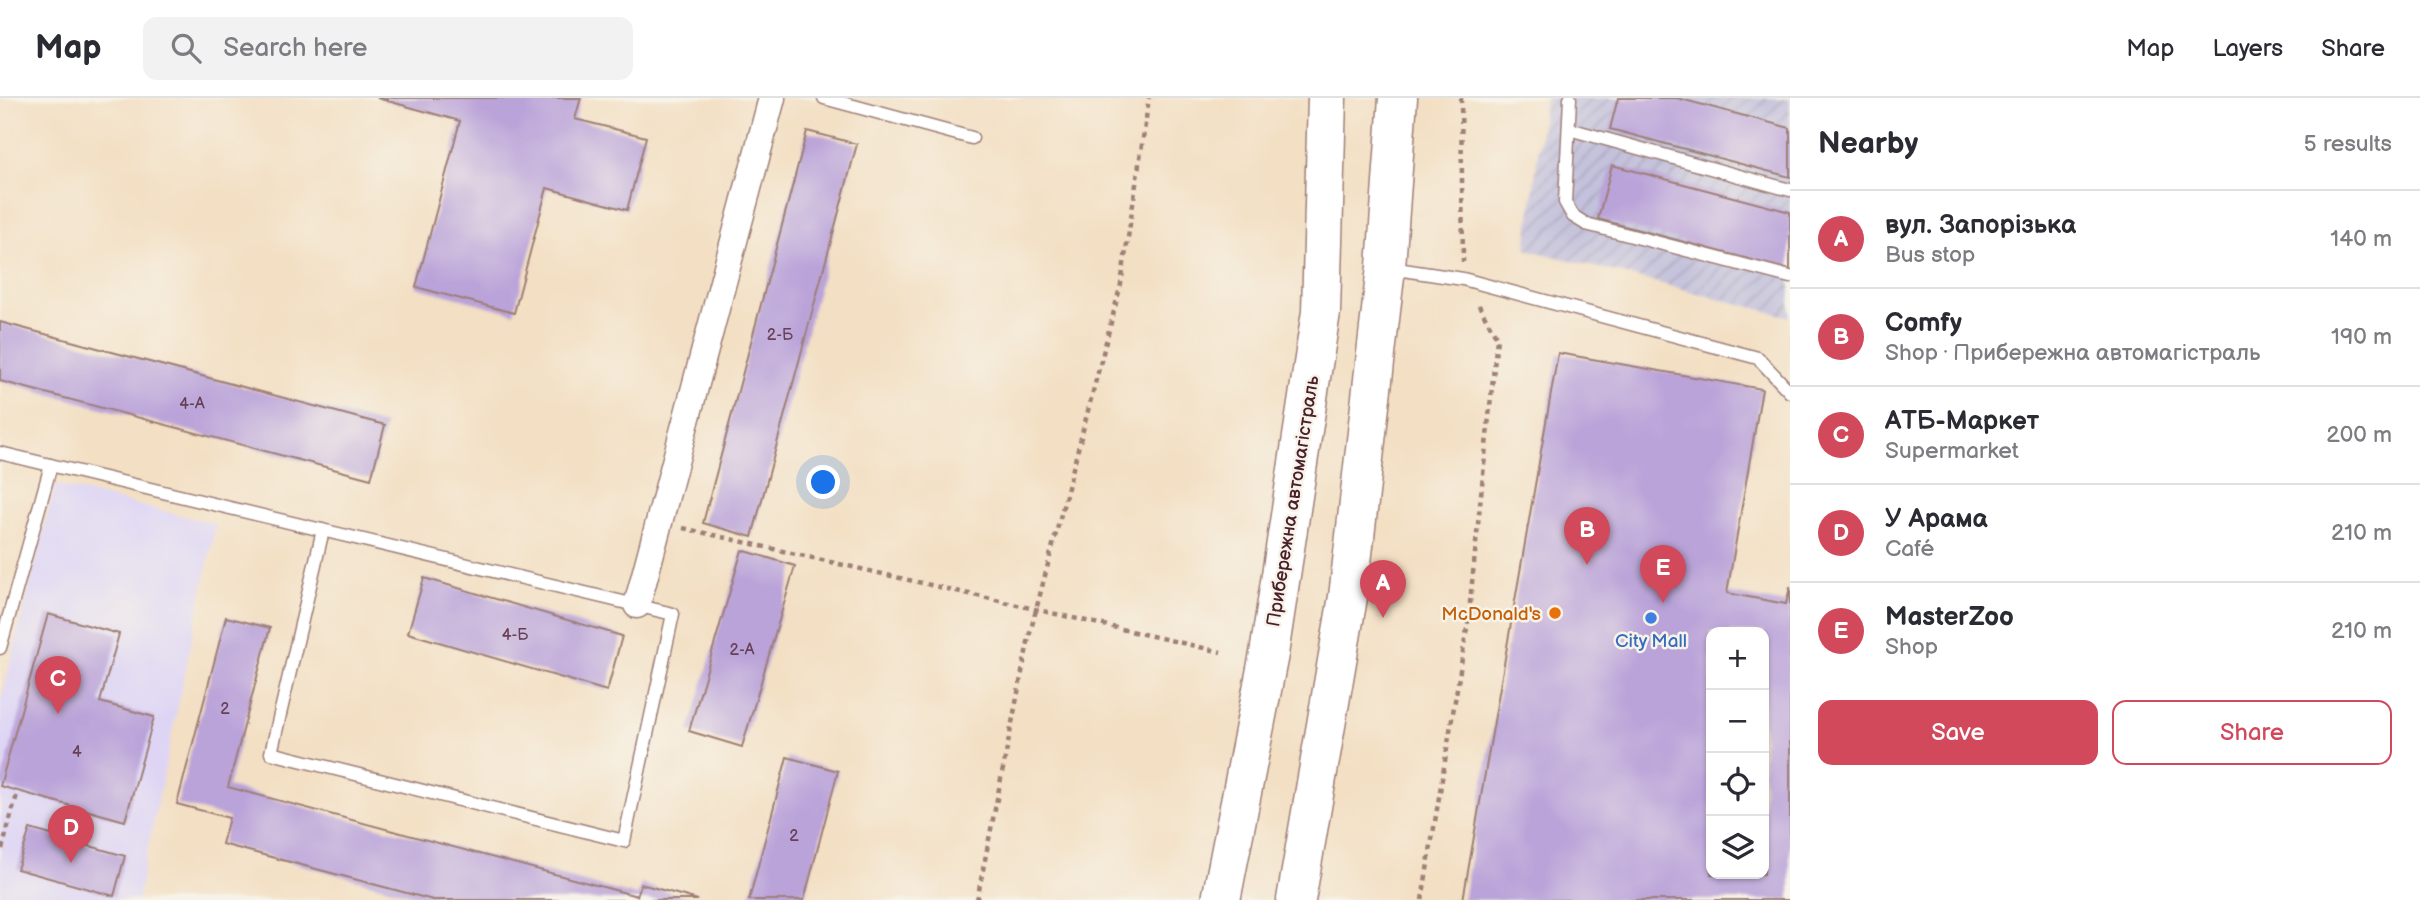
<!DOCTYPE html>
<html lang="en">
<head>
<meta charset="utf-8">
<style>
	:root { --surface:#fff; --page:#f2f2f3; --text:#2b2b33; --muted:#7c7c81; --line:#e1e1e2; --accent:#d1495b }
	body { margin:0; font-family:"Balsamiq Sans",sans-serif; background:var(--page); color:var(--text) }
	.controls { position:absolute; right:21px; bottom:21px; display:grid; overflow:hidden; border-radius:14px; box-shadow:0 2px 5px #0004 }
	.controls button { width:63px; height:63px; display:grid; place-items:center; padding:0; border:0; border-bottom:2px solid var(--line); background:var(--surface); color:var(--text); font:35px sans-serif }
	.you { position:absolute; left:824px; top:385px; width:24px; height:24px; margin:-18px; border:5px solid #fff; border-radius:50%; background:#1a73e8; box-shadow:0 0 0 10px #1a73e833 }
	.badge { display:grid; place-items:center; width:46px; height:46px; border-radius:50%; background:var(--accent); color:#fff; font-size:23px; font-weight:700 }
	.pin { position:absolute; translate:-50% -58px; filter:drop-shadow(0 2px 4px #0008) }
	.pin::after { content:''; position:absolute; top:37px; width:24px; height:21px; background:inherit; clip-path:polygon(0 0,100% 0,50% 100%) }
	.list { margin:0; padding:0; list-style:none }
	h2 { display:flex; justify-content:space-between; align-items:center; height:91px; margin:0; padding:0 28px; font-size:30px }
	h2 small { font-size:23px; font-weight:400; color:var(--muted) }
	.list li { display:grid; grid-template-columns:46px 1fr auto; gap:21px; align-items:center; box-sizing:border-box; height:98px; padding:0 28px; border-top:2px solid var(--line) }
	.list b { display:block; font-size:26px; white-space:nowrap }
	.list p { margin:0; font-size:23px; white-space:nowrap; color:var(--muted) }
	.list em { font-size:23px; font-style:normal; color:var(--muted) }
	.actions { display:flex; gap:14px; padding:21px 28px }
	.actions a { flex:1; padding:16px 0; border:2px solid var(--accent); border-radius:14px; text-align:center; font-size:24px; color:var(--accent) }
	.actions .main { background:var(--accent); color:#fff }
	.icon { flex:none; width:38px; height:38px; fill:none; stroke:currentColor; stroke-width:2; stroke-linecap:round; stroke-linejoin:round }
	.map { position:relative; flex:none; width:1790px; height:802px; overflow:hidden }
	header { display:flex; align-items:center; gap:42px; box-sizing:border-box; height:98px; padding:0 35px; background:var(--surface); border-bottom:2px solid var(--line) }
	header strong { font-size:33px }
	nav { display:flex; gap:38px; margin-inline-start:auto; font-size:24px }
	.search { width:490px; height:63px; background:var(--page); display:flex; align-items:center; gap:18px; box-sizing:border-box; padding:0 24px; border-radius:14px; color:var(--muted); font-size:26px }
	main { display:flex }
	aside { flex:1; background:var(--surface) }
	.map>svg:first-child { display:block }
	.built { fill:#ded5f5 }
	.industrial { fill:url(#industrial-furrows) }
	.building { fill:#baa3d9; fill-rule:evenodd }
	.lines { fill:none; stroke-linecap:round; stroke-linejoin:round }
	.lane-casing { stroke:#9e7f77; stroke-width:15 }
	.street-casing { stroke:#9e7f77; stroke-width:29 }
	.primary-casing { stroke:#9e7f77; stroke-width:41 }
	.path { stroke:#9e7f77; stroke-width:4.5; stroke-dasharray:5 5; stroke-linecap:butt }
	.lane { stroke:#fff; stroke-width:12 }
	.street { stroke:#fff; stroke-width:26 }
	.primary { stroke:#fff; stroke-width:38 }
	.food-dot { fill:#e8710a; stroke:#f7f3e8; stroke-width:2.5 }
	.shop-dot { fill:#3f7fe0; stroke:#f7f3e8; stroke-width:2.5 }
	.labels { text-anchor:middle; stroke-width:5; stroke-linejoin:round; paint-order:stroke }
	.number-label { font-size:16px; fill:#664056 }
	.street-label { font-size:19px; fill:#4a1f2b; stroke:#f7f3e8 }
	.food-label { font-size:19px; fill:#c56008; stroke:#f7f3e8; text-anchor:end }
	.shop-label { font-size:19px; fill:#366cbe; stroke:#f7f3e8 }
</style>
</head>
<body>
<header>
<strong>Map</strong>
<div class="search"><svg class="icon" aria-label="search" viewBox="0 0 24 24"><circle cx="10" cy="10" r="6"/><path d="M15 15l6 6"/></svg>Search here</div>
<nav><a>Map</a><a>Layers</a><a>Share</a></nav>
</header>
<main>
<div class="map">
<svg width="1790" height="802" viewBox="0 0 1790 802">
	<defs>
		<pattern id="industrial-furrows" width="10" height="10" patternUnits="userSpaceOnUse" patternTransform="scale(1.75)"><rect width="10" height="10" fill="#c3c1db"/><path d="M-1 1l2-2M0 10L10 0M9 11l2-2" fill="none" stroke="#a9a5bc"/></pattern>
	</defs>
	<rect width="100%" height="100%" fill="#f7f3e8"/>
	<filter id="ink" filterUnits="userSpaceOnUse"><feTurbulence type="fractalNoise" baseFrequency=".0143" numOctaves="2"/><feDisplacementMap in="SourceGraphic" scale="14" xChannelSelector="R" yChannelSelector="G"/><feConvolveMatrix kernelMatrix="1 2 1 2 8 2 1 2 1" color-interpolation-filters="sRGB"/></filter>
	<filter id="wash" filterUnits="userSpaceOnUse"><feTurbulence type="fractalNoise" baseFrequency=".00686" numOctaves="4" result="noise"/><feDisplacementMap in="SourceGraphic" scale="28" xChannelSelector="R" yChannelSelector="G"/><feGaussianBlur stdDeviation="1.57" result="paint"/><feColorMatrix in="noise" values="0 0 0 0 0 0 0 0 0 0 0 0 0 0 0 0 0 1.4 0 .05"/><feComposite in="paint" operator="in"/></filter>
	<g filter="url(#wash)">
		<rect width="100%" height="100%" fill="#f3dfc3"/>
		<path class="built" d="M 55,387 L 216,426 L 137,802 L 0,802 L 0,606 Z"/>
		<path class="industrial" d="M 1545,0 L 1790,0 L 1790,219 L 1526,151 Z"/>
		<g id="blocks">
			<path class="building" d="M 377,0 L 581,0 L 575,21 L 646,39 L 627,112 L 547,90 L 514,215 L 416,189 L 460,23 Z
				M 1618,0 L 1677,0 L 1790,30 L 1790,79 L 1610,31 Z
				M 807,33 L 857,46 L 752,439 L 703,425 Z
				M 1612,67 L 1790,114 L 1790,172 L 1598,121 Z
				M 0,224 L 385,327 L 371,381 L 0,283 Z
				M 1558,255 L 1762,291 L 1727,495 L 1786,506 L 1790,489 L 1790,802 L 1463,802 ZM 1711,534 L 1764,534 L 1764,776 L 1711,776 Z
				M 742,452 L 795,468 L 742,649 L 689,633 Z
				M 424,480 L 622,538 L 607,593 L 408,535 Z
				M 48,516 L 119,536 L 100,604 L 154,619 L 125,723 L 0,688 Z
				M 226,519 L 270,530 L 228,689 L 637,798 L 641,786 L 698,802 L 433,802 L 222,746 L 229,720 L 177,706 Z
				M 787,659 L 838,673 L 804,802 L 749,802 Z
				M 30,731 L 125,758 L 114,798 L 17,771 Z"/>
		</g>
	</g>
	<g filter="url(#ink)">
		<use href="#blocks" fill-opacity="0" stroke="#9e7f77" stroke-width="2"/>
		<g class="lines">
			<g class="lane-casing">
				<path id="lane" d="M 824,0 L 972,40
					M 1570,0 L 1565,104 L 1573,118 L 1586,126 L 1790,179
					M 1569,31 L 1790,92
					M 1390,170 L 1463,181 L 1758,260 L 1790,294
					M 0,355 L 673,516 L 624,743 L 271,655 L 323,432
					M 0,550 L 51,367"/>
			</g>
			<g class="street-casing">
				<path id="street" d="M 637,507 L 772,0"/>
			</g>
			<g class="primary-casing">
				<path id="primary" d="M 1221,802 L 1269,556 L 1321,214 L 1327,0
					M 1296,802 L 1348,499 L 1386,169 L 1398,0"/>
			</g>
			<path class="path" d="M 1461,0 L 1463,164
				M 683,430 L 1221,554
				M 2,751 L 18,693
				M 977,802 L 1029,539 L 1121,186 L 1149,0
				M 1422,802 L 1468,524 L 1497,240 L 1477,204"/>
			<use href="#lane" class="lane"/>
			<use href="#street" class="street"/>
			<use href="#primary" class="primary"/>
		</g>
	</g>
	<circle class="food-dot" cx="1555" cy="515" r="7"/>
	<circle class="shop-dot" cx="1651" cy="520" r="7"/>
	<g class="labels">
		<g class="number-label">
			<text x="780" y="242">2-Б</text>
			<text x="192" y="311">4-А</text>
			<text x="515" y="542">4-Б</text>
			<text x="742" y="557">2-А</text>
			<text x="225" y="616">2</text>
			<text x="77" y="659">4</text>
			<text x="794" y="743">2</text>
		</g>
		<g class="street-label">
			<text transform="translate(1292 403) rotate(-81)" y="7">Прибережна автомагістраль</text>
		</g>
		<g class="food-label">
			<text x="1541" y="522">McDonald's</text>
		</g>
		<g class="shop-label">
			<text x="1651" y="549">City Mall</text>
		</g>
	</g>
</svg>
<div class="controls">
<button>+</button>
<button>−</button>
<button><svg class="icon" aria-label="locate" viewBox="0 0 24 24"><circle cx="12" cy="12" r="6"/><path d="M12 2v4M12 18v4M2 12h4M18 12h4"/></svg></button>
<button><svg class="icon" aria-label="layers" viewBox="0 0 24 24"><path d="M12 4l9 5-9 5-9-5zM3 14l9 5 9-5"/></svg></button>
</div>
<div class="you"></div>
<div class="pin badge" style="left:1383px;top:520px">A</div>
<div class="pin badge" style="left:1587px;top:467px">B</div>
<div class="pin badge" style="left:58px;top:616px">C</div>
<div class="pin badge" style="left:71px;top:765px">D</div>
<div class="pin badge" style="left:1663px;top:505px">E</div>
</div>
<aside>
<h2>Nearby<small>5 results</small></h2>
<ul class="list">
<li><span class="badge">A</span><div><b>вул. Запорізька</b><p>Bus stop</p></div><em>140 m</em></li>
<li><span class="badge">B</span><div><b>Comfy</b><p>Shop · Прибережна автомагістраль</p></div><em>190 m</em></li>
<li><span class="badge">C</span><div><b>АТБ-Маркет</b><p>Supermarket</p></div><em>200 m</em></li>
<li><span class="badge">D</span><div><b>У Арама</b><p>Café</p></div><em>210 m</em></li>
<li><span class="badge">E</span><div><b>MasterZoo</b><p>Shop</p></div><em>210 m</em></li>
</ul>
<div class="actions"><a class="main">Save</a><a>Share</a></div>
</aside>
</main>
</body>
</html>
